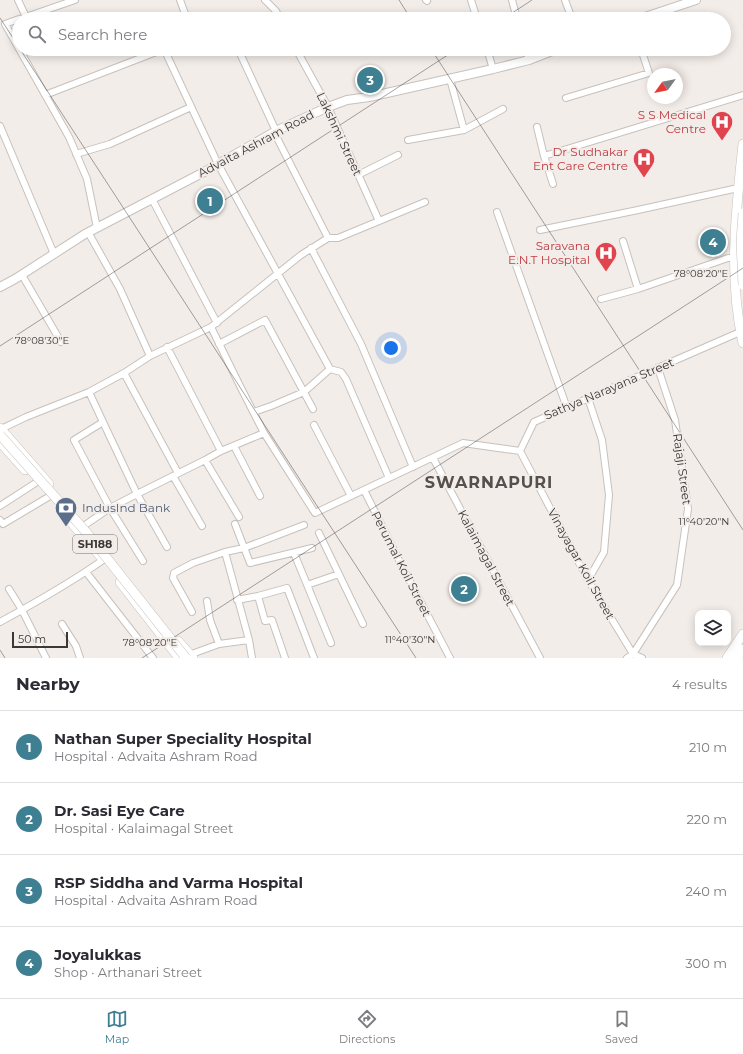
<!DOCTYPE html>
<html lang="en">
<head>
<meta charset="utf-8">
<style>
	:root { --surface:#fff; --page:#f2f2f3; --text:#2b2b33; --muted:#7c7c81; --line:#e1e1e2; --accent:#3e7f92 }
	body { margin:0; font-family:Montserrat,sans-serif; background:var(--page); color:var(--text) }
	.controls { position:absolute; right:12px; bottom:12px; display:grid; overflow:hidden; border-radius:8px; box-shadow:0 2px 10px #0003 }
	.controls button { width:36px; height:36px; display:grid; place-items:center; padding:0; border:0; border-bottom:1px solid var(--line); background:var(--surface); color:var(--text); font:20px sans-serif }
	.compass { position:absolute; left:647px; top:68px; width:36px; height:36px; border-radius:50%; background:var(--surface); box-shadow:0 2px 10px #0003; rotate:237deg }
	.scale { position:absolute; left:12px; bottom:10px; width:56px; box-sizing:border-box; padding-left:4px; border:2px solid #3b3837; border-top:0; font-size:11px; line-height:14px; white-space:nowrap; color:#3b3837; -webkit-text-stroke:3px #f3ede9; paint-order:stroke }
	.you { position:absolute; left:391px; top:348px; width:14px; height:14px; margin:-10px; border:3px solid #fff; border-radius:50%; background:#1a73e8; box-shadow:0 0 0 6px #1a73e833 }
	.badge { display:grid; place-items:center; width:26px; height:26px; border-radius:50%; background:var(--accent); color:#fff; font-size:13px; font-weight:700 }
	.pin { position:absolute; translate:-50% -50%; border:2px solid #fff; box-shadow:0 1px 4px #0006 }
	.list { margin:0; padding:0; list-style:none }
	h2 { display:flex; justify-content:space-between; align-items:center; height:52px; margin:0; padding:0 16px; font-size:17px }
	h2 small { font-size:13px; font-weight:400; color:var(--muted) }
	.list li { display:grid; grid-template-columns:26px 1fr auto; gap:12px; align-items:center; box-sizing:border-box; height:72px; padding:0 16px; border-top:1px solid var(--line) }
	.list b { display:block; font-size:15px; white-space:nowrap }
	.list p { margin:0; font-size:13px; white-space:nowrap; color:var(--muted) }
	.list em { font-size:13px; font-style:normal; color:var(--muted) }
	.icon { flex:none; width:22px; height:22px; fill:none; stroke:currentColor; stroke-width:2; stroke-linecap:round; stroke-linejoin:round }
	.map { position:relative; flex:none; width:743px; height:658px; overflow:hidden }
	.search { position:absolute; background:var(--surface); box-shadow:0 2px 10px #0003; left:12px; right:12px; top:12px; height:44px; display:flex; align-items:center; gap:10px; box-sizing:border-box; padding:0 14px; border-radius:22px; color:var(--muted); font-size:15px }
	.sheet { height:340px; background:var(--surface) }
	nav { display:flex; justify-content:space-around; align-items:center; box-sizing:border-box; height:56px; border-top:1px solid var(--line); background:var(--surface); font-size:11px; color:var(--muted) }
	nav a { display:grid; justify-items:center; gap:2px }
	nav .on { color:var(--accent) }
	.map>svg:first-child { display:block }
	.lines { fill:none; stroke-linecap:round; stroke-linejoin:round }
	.street-casing { stroke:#c7c1bd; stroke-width:8 }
	.secondary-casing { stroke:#c7c1bd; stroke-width:10 }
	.primary-casing { stroke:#c7c1bd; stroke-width:10 }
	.street { stroke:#fff; stroke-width:6 }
	.secondary { stroke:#fff; stroke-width:8 }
	.primary { stroke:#fff; stroke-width:9 }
	.primary-bridge-casing { stroke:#c7c1bd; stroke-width:10; stroke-linecap:butt }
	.primary-bridge { stroke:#fff; stroke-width:9 }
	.ticks { fill:none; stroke:#3b3837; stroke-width:1; stroke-opacity:0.45 }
	.labels { text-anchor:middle; stroke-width:4; stroke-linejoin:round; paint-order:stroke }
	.shield { fill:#f3ede9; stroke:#726e6c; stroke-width:1 }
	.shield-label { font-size:11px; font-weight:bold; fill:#3b3837 }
	.health-label { font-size:12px; fill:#be3a42; stroke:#f3ede9; text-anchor:end }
	.street-label { font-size:12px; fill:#3b3837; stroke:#f3ede9 }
	.service-label { font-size:12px; fill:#4e5e75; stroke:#f3ede9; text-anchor:start }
	.district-label { font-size:16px; font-weight:bold; letter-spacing:1px; fill:#55504d; stroke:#f3ede9 }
	.ticks-label { font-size:10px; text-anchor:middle; fill:#3b3837; stroke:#f3ede9; stroke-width:4; stroke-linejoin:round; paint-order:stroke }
</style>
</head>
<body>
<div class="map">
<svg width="743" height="658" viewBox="0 0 743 658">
	<rect width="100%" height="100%" fill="#f3ede9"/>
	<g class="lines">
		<g class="street-casing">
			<path id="street" d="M 18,0 L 26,17
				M 180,0 L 187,19
				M 265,0 L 276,11 L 280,19
				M 426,0 L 427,1
				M 471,0 L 477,19
				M 512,0 L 517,19
				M 565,0 L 572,19
				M 19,19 L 5,24 L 69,137 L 87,179 L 97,228
				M 20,19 L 75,0
				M 164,49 L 218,164 L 330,369
				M 238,49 L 276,131
				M 296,49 L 328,107 L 379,221
				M 487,49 L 493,69
				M 526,49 L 529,60
				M 450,79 L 464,130
				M 45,95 L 164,49
				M 566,98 L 649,73 L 641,49
				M 0,126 L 54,254
				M 537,127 L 544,156 L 553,184
				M 274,132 L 328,238
				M 408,140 L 464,130 L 503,109
				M 76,154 L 110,144 L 191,107
				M 544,156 L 743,95
				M 358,175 L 398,155
				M 152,199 L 217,323
				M 497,212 L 567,408
				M 540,230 L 638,210 L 738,188
				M 88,232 L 120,289 L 150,356
				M 623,241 L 638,289
				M 311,248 L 361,344 L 413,467
				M 22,275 L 61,342
				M 601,299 L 638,289 L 728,258 L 734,258
				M 211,327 L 240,386 L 264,433 L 315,513 L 463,443 L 520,451 L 534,422 C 603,392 672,362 740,332
				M 219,344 L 265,320 L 313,409
				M 167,347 L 221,451
				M 124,373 L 178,473
				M 89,392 L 103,422 L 137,494 L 167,547
				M 254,412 L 271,406 L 304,392 L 330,369 L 341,372 L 346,379 L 389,478
				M 103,422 L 74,440 L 110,508 L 143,561
				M 314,425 L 351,496
				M 1,429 L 26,417 L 89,392 L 124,373 L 150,356 L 211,327 L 301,255 L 328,238 L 338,238 L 425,202
				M 234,446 L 260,496
				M 520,451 L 588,580 L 633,654
				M 433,458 L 540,658
				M 205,460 L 239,517
				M 173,476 L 202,526
				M 364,490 L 403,568 L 450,658
				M 0,506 L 37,482
				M 0,520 L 3,524 L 50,496
				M 235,524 L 250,563 L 312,548
				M 85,525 L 110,508 L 137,494 L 205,460 L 221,451 L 264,433
				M 319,533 L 363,624
				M 294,553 L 331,643
				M 86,572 L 153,658
				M 588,580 L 604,552 L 609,495 L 602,440 L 588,398
				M 307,585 L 339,574
				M 9,589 L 22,610 L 46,658
				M 258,596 L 287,588 L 314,658
				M 237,600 L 258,596 L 265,621 L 272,620 L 285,658
				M 207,601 L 210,620 L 219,644
				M 192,612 L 173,578 L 174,573 L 193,563 L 225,552
				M 0,622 C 35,603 70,583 103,560
				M 62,624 L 76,646 L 80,658
				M 633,654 L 642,658
				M 189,655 L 219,644 L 249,640
				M 252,658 L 249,640 L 225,552 L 244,548 L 304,525
				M 627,658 L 633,654 L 677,585 L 688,509 L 675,420 L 658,368"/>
		</g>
		<g class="secondary-casing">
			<path id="secondary" d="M 639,19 L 696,0
				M 0,287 L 15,279 L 85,234 L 204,172 L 276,131 L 328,107 L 347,100 L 369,97 L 493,69 L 529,60 L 557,49"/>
		</g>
		<g class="primary-casing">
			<path id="primary" d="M 743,144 C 736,210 728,277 743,343
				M 0,428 L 49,484
				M 0,442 L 25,470
				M 64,514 L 101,557
				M 120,582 L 179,658
				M 178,641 L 193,658
				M 727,658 L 743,634
				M 737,658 L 743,649"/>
		</g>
		<use href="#street" class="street"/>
		<use href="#secondary" class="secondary"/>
		<use href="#primary" class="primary"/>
		<g class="primary-bridge-casing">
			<path id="primary-bridge" d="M 743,213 L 741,241 L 743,285
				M 0,435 L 87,533 L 186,658"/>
		</g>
		<use href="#primary-bridge" class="primary-bridge"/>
	</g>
	<path class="ticks" d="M 399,0 L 411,19M 0,18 L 19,47M 503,19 L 532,0M 20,49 L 416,658M 431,49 L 743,530M 0,346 L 457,49M 0,650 L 5,658M 142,658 L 743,268"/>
	<defs>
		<g id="hospital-pin" transform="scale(1.15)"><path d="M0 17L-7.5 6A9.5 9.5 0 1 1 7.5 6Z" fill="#e0444e" stroke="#f3ede9"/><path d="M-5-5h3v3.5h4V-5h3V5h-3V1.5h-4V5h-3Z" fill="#fff"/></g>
		<g id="bank-pin" transform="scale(1.15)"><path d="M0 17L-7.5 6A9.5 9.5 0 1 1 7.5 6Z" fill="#5c6f8a" stroke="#f3ede9"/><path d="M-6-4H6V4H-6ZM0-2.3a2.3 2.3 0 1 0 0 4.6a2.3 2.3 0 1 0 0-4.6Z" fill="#fff"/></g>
	</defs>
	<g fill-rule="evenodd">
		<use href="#hospital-pin" x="722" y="122"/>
		<use href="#hospital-pin" x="644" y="159"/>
		<use href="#hospital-pin" x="606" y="253"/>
		<use href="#bank-pin" x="66" y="508"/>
	</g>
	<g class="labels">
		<rect class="shield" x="73" y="535" width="44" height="18" rx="3"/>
		<g class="shield-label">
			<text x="95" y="548">SH188</text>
		</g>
		<g class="health-label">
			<text x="706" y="119">S S Medical<tspan x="706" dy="14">Centre</tspan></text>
			<text x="628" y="156">Dr Sudhakar<tspan x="628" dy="14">Ent Care Centre</tspan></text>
			<text x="590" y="250">Saravana<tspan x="590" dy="14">E.N.T Hospital</tspan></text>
		</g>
		<g class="street-label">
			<text transform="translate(339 134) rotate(65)" y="4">Lakshmi Street</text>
			<text transform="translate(256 144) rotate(-28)" y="4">Advaita Ashram Road</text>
			<text transform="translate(609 389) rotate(-23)" y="4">Sathya Narayana Street</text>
			<text transform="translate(682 469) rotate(82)" y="4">Rajaji Street</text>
			<text transform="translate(486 558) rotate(62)" y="4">Kalaimagal Street</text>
			<text transform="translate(401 564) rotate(63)" y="4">Perumal Koil Street</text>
			<text transform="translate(581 564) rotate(61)" y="4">Vinayagar Koil Street</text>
		</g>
		<g class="service-label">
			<text x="82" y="512">IndusInd Bank</text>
		</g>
		<g class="district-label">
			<text x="489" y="488">SWARNAPURI</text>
		</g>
	</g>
	<g class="ticks-label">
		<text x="701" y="277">78°08'20"E</text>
		<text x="42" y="344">78°08'30"E</text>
		<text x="704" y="525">11°40'20"N</text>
		<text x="410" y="643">11°40'30"N</text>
		<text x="150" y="646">78°08'20"E</text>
	</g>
</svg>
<div class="controls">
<button><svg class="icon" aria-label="layers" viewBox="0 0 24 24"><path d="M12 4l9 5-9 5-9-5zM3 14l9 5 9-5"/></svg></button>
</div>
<svg class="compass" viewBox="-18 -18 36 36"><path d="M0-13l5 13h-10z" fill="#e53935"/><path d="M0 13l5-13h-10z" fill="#7c7c81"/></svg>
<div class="scale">50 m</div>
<div class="you"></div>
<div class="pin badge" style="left:210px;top:201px">1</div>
<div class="pin badge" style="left:464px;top:589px">2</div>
<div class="pin badge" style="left:370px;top:80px">3</div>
<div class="pin badge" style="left:713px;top:242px">4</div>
<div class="search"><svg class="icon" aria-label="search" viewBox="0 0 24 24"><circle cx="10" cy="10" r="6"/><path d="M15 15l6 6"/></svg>Search here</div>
</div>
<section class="sheet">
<h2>Nearby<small>4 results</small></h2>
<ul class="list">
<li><span class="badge">1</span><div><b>Nathan Super Speciality Hospital</b><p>Hospital · Advaita Ashram Road</p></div><em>210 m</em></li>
<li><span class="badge">2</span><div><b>Dr. Sasi Eye Care</b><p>Hospital · Kalaimagal Street</p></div><em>220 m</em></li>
<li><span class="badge">3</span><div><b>RSP Siddha and Varma Hospital</b><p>Hospital · Advaita Ashram Road</p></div><em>240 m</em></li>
<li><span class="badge">4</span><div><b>Joyalukkas</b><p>Shop · Arthanari Street</p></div><em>300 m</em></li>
</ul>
</section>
<nav>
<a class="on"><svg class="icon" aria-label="map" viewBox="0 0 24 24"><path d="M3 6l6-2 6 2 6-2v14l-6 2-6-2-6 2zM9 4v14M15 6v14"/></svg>Map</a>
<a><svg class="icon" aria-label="directions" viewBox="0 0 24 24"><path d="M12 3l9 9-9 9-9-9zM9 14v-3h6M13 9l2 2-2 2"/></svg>Directions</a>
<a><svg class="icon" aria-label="saved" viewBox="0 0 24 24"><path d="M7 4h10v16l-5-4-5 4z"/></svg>Saved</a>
</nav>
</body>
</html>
